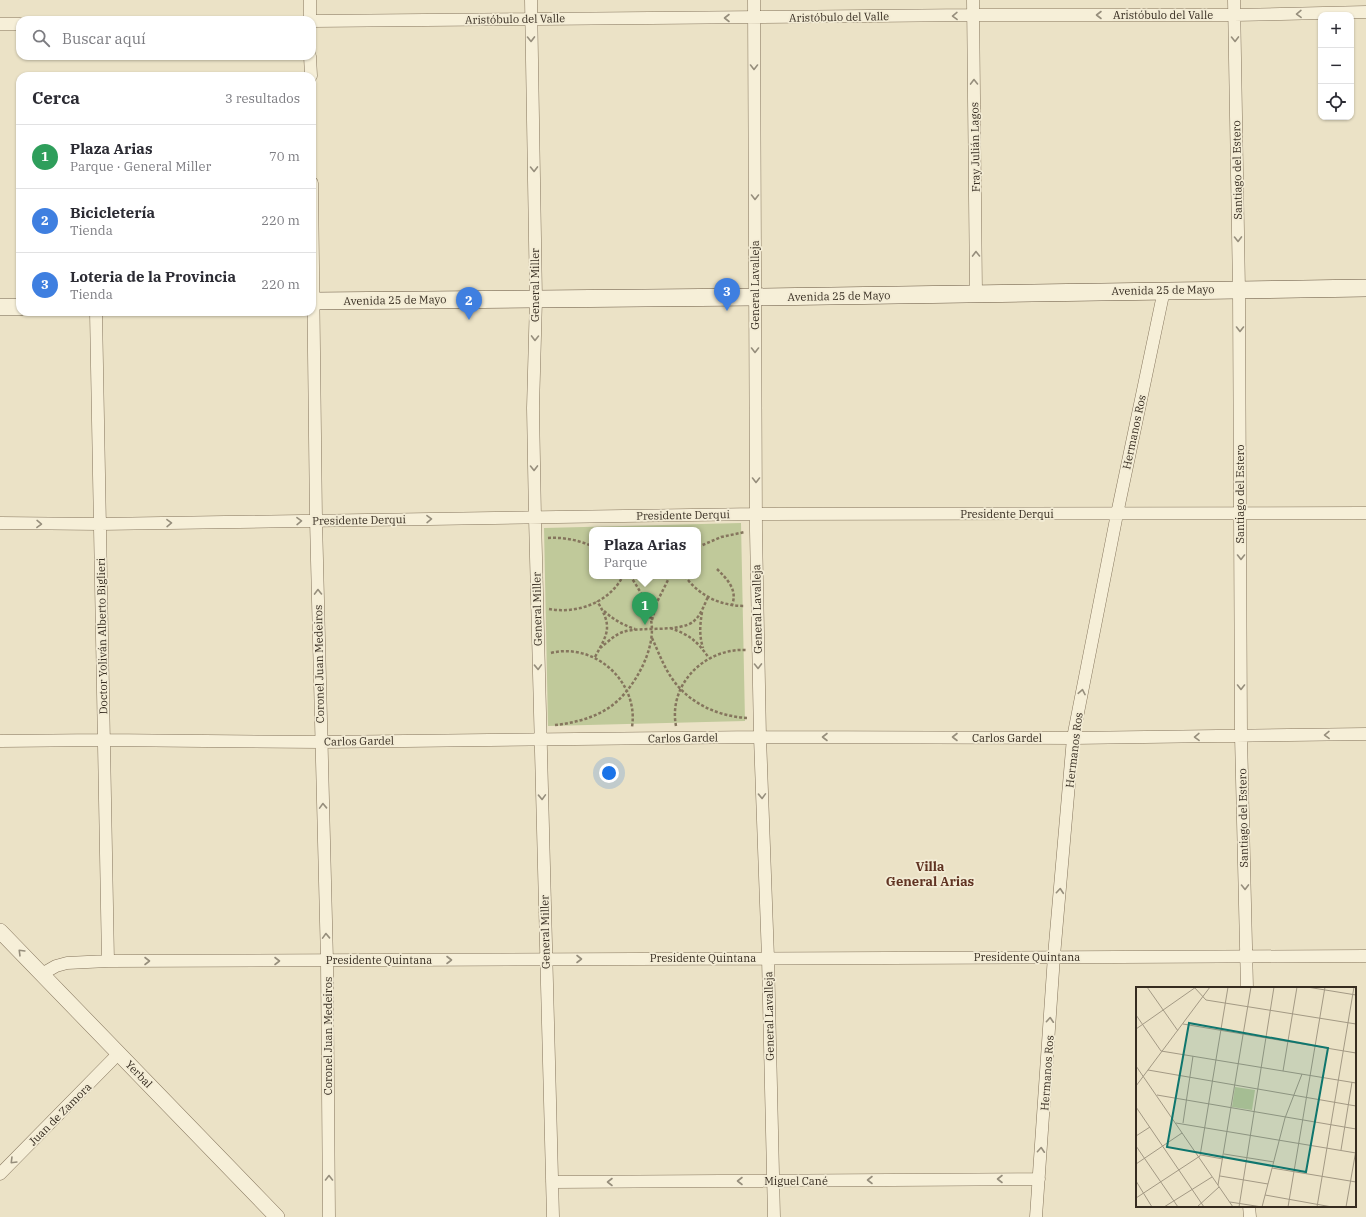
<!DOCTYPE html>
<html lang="es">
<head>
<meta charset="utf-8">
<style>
	:root { --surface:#fff; --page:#f2f2f3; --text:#2b2b33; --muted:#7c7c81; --line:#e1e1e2; --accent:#b45309 }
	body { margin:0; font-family:"IBM Plex Serif",serif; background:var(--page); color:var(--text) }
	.controls { position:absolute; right:12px; top:12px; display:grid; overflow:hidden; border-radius:8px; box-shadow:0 1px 3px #0004 }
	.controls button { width:36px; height:36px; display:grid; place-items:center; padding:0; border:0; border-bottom:1px solid var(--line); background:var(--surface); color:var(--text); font:20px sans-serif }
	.you { position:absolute; left:609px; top:773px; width:14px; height:14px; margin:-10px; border:3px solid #fff; border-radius:50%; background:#1a73e8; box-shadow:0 0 0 6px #1a73e833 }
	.badge { display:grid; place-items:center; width:26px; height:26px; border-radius:50%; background:var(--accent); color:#fff; font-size:13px; font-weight:700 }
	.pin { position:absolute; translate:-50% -33px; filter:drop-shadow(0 1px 2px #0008) }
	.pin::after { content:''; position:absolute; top:21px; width:14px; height:12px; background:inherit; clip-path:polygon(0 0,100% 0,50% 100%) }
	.popup { position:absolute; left:589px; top:527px; width:112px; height:52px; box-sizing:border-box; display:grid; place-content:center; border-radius:8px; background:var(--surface); filter:drop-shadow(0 1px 3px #0005); font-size:13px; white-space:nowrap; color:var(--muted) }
	.popup b { font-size:15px; color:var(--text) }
	.popup::after { content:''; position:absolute; left:50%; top:100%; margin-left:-8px; border:8px solid transparent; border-top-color:var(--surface) }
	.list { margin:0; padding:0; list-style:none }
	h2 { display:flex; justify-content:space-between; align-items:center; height:52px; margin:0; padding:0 16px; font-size:17px }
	h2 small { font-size:13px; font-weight:400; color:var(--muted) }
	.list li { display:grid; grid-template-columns:26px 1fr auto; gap:12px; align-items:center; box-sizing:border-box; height:64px; padding:0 16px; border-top:1px solid var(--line) }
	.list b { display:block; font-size:15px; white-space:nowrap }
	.list p { margin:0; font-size:13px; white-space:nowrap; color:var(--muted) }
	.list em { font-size:13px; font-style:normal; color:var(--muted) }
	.icon { flex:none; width:22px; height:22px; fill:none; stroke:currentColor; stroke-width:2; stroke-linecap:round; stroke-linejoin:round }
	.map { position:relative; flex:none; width:1366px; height:1217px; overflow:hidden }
	.search { position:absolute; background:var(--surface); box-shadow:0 1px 3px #0004; left:16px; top:16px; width:300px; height:44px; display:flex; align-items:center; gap:10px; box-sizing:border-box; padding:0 14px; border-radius:12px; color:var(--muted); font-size:15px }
	.panel { position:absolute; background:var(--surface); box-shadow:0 1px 3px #0004; left:16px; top:72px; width:300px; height:244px; border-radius:12px }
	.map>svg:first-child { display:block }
	.green { fill:#c0c99a; fill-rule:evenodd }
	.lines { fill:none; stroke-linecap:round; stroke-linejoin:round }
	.minor-casing { stroke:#85755d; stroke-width:13 }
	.tertiary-casing { stroke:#85755d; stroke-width:16 }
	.secondary-casing { stroke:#675640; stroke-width:18 }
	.path { stroke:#85755d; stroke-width:2.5; stroke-dasharray:3 2; stroke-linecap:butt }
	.minor { stroke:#f6efd8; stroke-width:12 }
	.tertiary { stroke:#f6efd8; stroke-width:15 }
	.secondary { stroke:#f6efd8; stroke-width:17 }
	.oneway { stroke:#968e7c }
	.labels { text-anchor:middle; stroke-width:3.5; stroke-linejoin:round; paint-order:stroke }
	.street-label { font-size:11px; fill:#362c20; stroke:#f3ecd5 }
	.quarter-label { font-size:13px; font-weight:bold; fill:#603322; stroke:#f3ecd5 }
	.inset-road { fill:none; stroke:#a39984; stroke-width:1 }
	.view { fill:#0f766e; fill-opacity:0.15; stroke:#0f766e; stroke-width:2 }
	.inset-edge { fill:none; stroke:#362c20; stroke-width:2 }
</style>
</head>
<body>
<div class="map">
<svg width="1366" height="1217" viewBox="0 0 1366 1217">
	<rect width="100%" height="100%" fill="#ebe2c6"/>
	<path class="green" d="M 741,523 L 745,721 L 548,726 L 544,528 ZM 592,530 L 698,530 L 698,576 L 592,576 Z"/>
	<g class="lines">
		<g class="minor-casing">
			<path id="minor" d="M 310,0 L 310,20
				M 531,0 L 536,299 L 533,408 L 535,518 L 553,1217
				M 754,0 L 756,531 L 760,737 L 768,958 L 774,1217
				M 973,0 L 976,293
				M 1234,0 L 1239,290 L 1241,736 L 1247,988
				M 312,21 L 973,15 L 1234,15 L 1366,12
				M 0,24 L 20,24
				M 310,56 L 311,76
				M 312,183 L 316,520 L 327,961 L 329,1217
				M 96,312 L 108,961
				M 0,523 L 100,524 L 757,514 L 1366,513
				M 0,741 L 103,740 L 321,742 L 760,737 L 1073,738 L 1366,734
				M 42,974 L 56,966 L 67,963 L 108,961 L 1366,956
				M 0,1174 L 119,1053
				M 552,1182 L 1039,1179
				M 1249,1206 L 1250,1217
				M 1036,1217 L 1054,956 L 1073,738 L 1117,514 L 1164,290"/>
		</g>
		<g class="tertiary-casing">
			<path id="tertiary" d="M 0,931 L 277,1217"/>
		</g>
		<g class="secondary-casing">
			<path id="secondary" d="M 312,301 L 755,297 L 1366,288
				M 0,307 L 20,307"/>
		</g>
		<path class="path" d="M 548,538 C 563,537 578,540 592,546
			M 698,547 L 721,537 L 745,532
			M 717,569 C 727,579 738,590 732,605
			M 685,576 C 699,596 721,606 745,606
			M 549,609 C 577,614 609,603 623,576
			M 604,611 C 614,620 623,625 635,629
			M 702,612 C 700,625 699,635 703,648
			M 652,620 L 657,602 L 670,576
			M 670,628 C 690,635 697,641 709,658
			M 652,638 C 658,651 663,665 671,677 C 688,703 717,716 747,718
			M 600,648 C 607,643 614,635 623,632 C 641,626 680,633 694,621 C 701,615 704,605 708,597
			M 551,653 C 595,642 639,682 632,727
			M 595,657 C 608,633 613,627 597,601
			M 555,725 C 574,723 594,718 610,707 C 633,691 657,649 651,620 C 648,605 639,588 630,576
			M 676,726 C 668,684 705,648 746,650"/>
		<use href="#minor" class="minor"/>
		<use href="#tertiary" class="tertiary"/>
		<use href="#secondary" class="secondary"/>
	</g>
	<defs><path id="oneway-chevron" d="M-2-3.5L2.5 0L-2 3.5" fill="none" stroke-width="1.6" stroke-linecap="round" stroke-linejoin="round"/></defs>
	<g class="oneway">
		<use href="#oneway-chevron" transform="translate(1299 14) rotate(179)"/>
		<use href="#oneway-chevron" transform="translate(1099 15) rotate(180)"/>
		<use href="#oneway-chevron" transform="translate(955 16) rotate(179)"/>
		<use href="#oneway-chevron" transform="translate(727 18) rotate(180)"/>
		<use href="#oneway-chevron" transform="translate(531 39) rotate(89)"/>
		<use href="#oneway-chevron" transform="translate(1235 39) rotate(89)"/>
		<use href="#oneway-chevron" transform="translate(754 67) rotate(90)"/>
		<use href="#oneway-chevron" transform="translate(974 82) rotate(-91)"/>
		<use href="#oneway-chevron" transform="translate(534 169) rotate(89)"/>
		<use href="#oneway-chevron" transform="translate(755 197) rotate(90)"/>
		<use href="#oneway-chevron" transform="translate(1238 239) rotate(89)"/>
		<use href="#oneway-chevron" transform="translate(976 254) rotate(-91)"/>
		<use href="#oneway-chevron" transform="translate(1240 329) rotate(90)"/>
		<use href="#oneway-chevron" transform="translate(535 338) rotate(91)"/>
		<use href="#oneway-chevron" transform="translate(755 350) rotate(90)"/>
		<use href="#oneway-chevron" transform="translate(534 468) rotate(89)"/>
		<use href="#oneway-chevron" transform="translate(756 480) rotate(90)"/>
		<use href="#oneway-chevron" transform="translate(429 519) rotate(-1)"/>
		<use href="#oneway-chevron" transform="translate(299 521) rotate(-1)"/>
		<use href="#oneway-chevron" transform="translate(169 523) rotate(-1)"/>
		<use href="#oneway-chevron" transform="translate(39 524) rotate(1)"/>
		<use href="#oneway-chevron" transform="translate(1241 557) rotate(90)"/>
		<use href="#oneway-chevron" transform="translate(318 592) rotate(-91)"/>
		<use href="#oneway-chevron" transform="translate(758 666) rotate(89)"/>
		<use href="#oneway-chevron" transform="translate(538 667) rotate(88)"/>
		<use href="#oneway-chevron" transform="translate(1241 687) rotate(90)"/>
		<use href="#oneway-chevron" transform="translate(1082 692) rotate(-79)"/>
		<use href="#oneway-chevron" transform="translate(1327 735) rotate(179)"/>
		<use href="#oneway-chevron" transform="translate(825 737) rotate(-180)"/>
		<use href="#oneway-chevron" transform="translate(955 737) rotate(-180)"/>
		<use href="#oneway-chevron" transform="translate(1197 737) rotate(179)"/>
		<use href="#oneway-chevron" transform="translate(762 796) rotate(88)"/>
		<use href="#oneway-chevron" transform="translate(542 797) rotate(88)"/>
		<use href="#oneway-chevron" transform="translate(323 806) rotate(-92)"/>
		<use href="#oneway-chevron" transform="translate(1245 887) rotate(89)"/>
		<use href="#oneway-chevron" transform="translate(1060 891) rotate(-85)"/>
		<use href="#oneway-chevron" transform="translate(326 936) rotate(-92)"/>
		<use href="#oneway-chevron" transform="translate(21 952) rotate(-135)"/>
		<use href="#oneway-chevron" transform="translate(579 959)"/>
		<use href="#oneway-chevron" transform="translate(449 960)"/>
		<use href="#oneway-chevron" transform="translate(147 961)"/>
		<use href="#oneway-chevron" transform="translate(277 961)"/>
		<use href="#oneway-chevron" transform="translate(1050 1020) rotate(-86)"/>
		<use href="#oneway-chevron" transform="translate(1041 1150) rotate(-86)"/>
		<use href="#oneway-chevron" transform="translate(13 1161) rotate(135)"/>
		<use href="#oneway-chevron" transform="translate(329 1178) rotate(-90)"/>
		<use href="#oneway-chevron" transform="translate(1000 1179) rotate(180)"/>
		<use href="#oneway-chevron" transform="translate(870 1180) rotate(180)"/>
		<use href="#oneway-chevron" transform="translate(740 1181) rotate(180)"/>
		<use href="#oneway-chevron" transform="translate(610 1182) rotate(180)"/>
	</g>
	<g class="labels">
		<g class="street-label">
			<text x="1163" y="19">Aristóbulo del Valle</text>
			<text transform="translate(839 17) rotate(-1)" y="4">Aristóbulo del Valle</text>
			<text transform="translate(515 19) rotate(-1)" y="4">Aristóbulo del Valle</text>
			<text transform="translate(975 147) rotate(-91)" y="4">Fray Julián Lagos</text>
			<text transform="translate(1237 170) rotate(-91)" y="4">Santiago del Estero</text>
			<text transform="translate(535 285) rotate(-90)" y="4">General Miller</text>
			<text transform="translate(755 285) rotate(-90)" y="4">General Lavalleja</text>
			<text transform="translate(1163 290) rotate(-1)" y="4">Avenida 25 de Mayo</text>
			<text transform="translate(839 296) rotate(-1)" y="4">Avenida 25 de Mayo</text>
			<text transform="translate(395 300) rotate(-1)" y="4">Avenida 25 de Mayo</text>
			<text transform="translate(1134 432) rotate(-78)" y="4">Hermanos Ros</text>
			<text transform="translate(1240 494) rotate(-90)" y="4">Santiago del Estero</text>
			<text x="1007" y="518">Presidente Derqui</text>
			<text transform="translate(683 515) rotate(-1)" y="4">Presidente Derqui</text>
			<text transform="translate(359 520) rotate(-1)" y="4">Presidente Derqui</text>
			<text transform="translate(537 609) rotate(-91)" y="4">General Miller</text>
			<text transform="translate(757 609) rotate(-91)" y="4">General Lavalleja</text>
			<text transform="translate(102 636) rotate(-91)" y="4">Doctor Yoliván Alberto Biglieri</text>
			<text transform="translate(319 664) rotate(-91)" y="4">Coronel Juan Medeiros</text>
			<text transform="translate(683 738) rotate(-1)" y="4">Carlos Gardel</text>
			<text x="1007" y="742">Carlos Gardel</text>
			<text transform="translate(359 741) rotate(-1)" y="4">Carlos Gardel</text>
			<text transform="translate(1074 750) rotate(-83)" y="4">Hermanos Ros</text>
			<text transform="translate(1243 818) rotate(-91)" y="4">Santiago del Estero</text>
			<text transform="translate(545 932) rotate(-91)" y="4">General Miller</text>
			<text x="1027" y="961">Presidente Quintana</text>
			<text x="703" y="962">Presidente Quintana</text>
			<text x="379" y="964">Presidente Quintana</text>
			<text transform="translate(769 1016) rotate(-91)" y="4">General Lavalleja</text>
			<text transform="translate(328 1036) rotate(-90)" y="4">Coronel Juan Medeiros</text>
			<text transform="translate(1047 1073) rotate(-86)" y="4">Hermanos Ros</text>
			<text transform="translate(139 1074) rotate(46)" y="4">Yerbal</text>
			<text transform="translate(60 1114) rotate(-45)" y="4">Juan de Zamora</text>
			<text x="796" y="1185">Miguel Cané</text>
		</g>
		<g class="quarter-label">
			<text x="930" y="871">Villa<tspan x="930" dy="15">General Arias</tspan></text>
		</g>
	</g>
	<g transform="translate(1136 987)">
		<rect width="220" height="220" fill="#ebe2c6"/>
		<path d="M 99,100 L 119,103 L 116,123 L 96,120 Z" fill="#c0c99a"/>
		<path class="inset-road" d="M 11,0 L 42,44M 58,0 L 70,13 L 220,37M 171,0 L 220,8M 0,28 L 25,64 L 220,96M 47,37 L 220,66M 0,42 L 60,0M 0,79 L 97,220M 12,83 L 220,119M 147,84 L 161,0M 0,99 L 74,0M 21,108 L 220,142M 0,120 L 68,220M 40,136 L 220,166M 47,136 L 57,69M 0,149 L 14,140M 0,159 L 42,220M 205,163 L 216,95M 88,167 L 138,175M 65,168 L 87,172M 0,177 L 46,146M 136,181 L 220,195M 84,189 L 132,197M 0,194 L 16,220M 82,198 L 115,0M 129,208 L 196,220M 0,211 L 64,169 L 92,0M 94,215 L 126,220M 28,220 L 76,190M 61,220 L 83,200M 103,220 L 138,0M 126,220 L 149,131 L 166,87M 152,220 L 189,0M 181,220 L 218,0M 210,220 L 220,163"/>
		<path class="view" d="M 53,36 L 192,61 L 170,185 L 31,160 Z"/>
		<rect width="220" height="220" class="inset-edge"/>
	</g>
</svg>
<div class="controls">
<button>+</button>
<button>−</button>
<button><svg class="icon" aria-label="locate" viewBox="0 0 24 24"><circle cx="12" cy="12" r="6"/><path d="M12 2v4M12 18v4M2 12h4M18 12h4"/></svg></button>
</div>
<div class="you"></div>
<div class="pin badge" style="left:645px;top:625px;background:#2e9e5b">1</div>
<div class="popup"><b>Plaza Arias</b>Parque</div>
<div class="pin badge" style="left:469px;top:320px;background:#3f7fe0">2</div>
<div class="pin badge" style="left:727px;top:311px;background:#3f7fe0">3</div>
<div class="search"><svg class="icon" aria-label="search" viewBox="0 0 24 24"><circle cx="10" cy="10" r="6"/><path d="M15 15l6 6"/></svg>Buscar aquí</div>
<section class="panel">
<h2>Cerca<small>3 resultados</small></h2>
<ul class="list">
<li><span class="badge" style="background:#2e9e5b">1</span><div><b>Plaza Arias</b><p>Parque · General Miller</p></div><em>70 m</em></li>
<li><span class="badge" style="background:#3f7fe0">2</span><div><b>Bicicletería</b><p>Tienda</p></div><em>220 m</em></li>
<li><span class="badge" style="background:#3f7fe0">3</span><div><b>Loteria de la Provincia</b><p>Tienda</p></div><em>220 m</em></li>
</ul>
</section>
</div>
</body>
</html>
